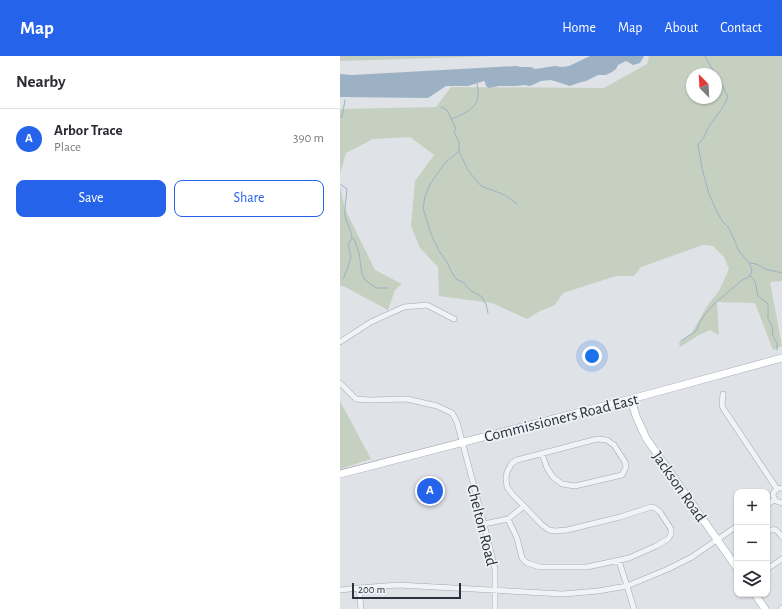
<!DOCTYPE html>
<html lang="en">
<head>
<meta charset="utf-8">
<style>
	:root { --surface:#fff; --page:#f2f2f3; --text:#2b2b33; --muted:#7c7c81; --line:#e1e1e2; --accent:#2563eb }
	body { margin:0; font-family:"Alegreya Sans",sans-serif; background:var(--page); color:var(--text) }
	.controls { position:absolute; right:12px; bottom:12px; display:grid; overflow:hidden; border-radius:8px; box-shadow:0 1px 3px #0004 }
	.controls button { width:36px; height:36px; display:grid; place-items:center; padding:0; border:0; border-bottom:1px solid var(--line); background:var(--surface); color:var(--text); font:20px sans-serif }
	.compass { position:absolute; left:346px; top:12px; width:36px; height:36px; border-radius:50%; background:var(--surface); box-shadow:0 1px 3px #0004; rotate:336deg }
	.scale { position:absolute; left:12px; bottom:10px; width:109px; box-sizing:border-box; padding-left:4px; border:2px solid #29313d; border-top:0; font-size:11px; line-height:14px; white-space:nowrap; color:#29313d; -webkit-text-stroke:3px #eef1f5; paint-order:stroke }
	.you { position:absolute; left:252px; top:300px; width:14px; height:14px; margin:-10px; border:3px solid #fff; border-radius:50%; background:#1a73e8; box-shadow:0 0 0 6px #1a73e833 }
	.badge { display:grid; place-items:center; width:26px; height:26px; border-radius:50%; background:var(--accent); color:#fff; font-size:13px; font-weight:700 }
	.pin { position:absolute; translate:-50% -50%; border:2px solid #fff; box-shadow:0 1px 4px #0006 }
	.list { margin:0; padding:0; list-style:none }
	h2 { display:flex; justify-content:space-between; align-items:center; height:52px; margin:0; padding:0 16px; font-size:17px }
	h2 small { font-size:13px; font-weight:400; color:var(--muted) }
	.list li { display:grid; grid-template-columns:26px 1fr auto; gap:12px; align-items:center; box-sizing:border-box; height:60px; padding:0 16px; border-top:1px solid var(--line) }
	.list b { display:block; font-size:15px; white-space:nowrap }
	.list p { margin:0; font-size:13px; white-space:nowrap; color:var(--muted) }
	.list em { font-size:13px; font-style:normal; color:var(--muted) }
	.actions { display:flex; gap:8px; padding:12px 16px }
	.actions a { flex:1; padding:9px 0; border:1px solid var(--accent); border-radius:8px; text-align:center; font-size:14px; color:var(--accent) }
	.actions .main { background:var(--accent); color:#fff }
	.icon { flex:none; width:22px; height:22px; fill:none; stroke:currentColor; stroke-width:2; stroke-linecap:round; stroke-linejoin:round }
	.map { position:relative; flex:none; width:442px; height:553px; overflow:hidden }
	header { display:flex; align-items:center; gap:24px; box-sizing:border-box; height:56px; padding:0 20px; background:var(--accent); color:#fff }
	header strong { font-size:19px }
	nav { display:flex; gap:22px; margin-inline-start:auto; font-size:14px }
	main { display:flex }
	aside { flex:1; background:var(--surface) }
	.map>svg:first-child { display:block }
	.green { fill:#c5d0c1; fill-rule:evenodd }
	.water { fill:#9cb2c4 }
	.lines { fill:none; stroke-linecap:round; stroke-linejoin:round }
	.stream { stroke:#9cb2c4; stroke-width:1 }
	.minor-casing { stroke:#a5a9b1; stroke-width:6 }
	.major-casing { stroke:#9fa7b2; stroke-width:8 }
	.minor { stroke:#f1f3f6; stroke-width:5 }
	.major { stroke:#fff; stroke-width:7 }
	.labels { text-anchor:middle; stroke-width:3.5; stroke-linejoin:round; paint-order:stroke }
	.street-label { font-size:16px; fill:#29313d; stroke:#eef1f5 }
</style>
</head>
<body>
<header>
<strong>Map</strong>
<nav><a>Home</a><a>Map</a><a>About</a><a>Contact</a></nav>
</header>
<main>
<aside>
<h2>Nearby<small></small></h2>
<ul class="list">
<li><span class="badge">A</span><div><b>Arbor Trace</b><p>Place</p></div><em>390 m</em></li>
</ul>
<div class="actions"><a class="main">Save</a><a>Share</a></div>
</aside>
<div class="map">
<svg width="442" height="553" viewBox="0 0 442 553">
	<rect width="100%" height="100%" fill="#dfe2e7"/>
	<path class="green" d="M 0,0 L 154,0 L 0,5 Z
		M 309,0 L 442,0 L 442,225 L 430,226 L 442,290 L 433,294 L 415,247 L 377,246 L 379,279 L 370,274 L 359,279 L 340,291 L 339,287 L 352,277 L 367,250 L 379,235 L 389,213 L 384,201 L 373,190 L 363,189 L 301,211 L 294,220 L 276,220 L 223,237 L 215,249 L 198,256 L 187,263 L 152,247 L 99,240 L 98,211 L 80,192 L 71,170 L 75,125 L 94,99 L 70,81 L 33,83 L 6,97 L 0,118 L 0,53 L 96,51 L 111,31 L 264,32 L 307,8 ZM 352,18 L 376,18 L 376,42 L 352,42 Z
		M 0,130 L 5,153 L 35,214 L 62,228 L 55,234 L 48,254 L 5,231 L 0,229 Z
		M 0,345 L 31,403 L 0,413 Z"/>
	<path class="water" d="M 250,0 L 304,0 L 300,7 L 293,9 L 286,5 L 278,9 L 276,13 L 272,16 L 266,19 L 258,19 L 246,25 L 238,27 L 230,30 L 211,24 L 201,25 L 190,30 L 184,29 L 176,30 L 159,30 L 149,32 L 146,30 L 145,26 L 144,25 L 128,30 L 106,30 L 88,42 L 0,41 L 0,18 L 12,19 L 176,10 L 181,11 L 191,11 L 195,13 L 215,10 L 222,11 L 229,10 Z"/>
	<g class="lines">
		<path class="stream" d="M 365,0 L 375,18
			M 101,51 L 107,54 L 116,73 L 114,76 L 119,86 L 119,95 L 105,107 L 90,128 L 85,141 L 83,152 L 91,178 L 99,195 L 107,206 L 111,215 L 116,223 L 124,227 L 131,235 L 141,240 L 146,248 L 148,257
			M 0,61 L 2,61 L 5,44
			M 111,63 C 122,59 137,53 138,40 C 139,36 137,31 137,27
			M 119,95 L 128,114 L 135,123 L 141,130 L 165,139 L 177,148
			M 0,128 L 7,133 L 5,151 L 5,159 L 6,164 L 11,176 L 12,182 L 8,188 L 11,201 L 7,214 L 3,223
			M 12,182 L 14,183 L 19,197 L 22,218 L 25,224 L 36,232 L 48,232
			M 410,207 L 416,208 L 425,213 L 442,217
			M 410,220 L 415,225 L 418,240 L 428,248 L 428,263 L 432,270 L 433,280 L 437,287 L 437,294
			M 341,285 L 357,274 L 359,267 L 366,257 L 374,248 L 401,225 L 410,220 L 412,214 L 409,207 L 399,195 L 389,172 L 383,166 L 378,158 L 369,138 L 362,112 L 358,89 L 364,81 L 368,72 L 383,51 L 388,41 L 381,27 L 376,20"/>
		<g class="minor-casing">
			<path id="minor" d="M 0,286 L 31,266 L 64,251 L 87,249 L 114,263
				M 0,327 L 16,343 L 30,344 L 67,343 L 97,350 L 112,357 L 117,366 L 144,468 L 155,513 L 155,553
				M 383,338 L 382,350 L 385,355 L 437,433
				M 442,432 C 437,432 433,435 433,440 L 436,445 L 442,447
				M 427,449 L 434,444
				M 168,463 L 177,482 L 182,502 L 187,507 L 200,511 L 247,511 L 289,502 L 316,490 L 328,483 L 331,478 L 331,473 L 320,456 L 315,452 L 311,451 L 280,461 L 227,474 L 215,475 L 209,474 L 202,469 L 184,450 L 173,439 L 167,431 L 166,422 L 167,416 L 172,407 L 177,404 L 257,383 L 267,384 L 274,389 L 285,406 L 286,411 L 282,419 L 235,430 L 222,428 L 213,421 L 207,412 L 202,398
				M 144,468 L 168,463 L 184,450
				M 427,476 C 435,471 437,474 442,481
				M 279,505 L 287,530 L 294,553
				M 427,513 L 442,503
				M 19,532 L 21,553
				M 0,534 L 19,532 L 58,529 L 223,538 L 258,535 L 287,530 L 328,513 L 352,501 L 397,470
				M 441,553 L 442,552"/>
		</g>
		<g class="major-casing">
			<path id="major" d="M 291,343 L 296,360 L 306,382 L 397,512
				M 0,418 L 291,343 L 442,302
				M 415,538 L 425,553"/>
		</g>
		<use href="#minor" class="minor"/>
		<use href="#major" class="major"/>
	</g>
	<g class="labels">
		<g class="street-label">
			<text transform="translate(221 361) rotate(-14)" y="6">Commissioners Road East</text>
			<text transform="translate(340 430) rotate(55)" y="6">Jackson Road</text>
			<text transform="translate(143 469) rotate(76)" y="6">Chelton Road</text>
		</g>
	</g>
</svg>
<div class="controls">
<button>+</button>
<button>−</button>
<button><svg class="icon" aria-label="layers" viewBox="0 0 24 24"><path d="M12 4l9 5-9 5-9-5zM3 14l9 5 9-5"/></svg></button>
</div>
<svg class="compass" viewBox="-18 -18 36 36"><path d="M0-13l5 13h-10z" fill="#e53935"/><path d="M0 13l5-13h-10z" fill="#7c7c81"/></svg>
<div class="scale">200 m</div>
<div class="you"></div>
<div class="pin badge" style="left:90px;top:435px">A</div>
</div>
</main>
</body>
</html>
